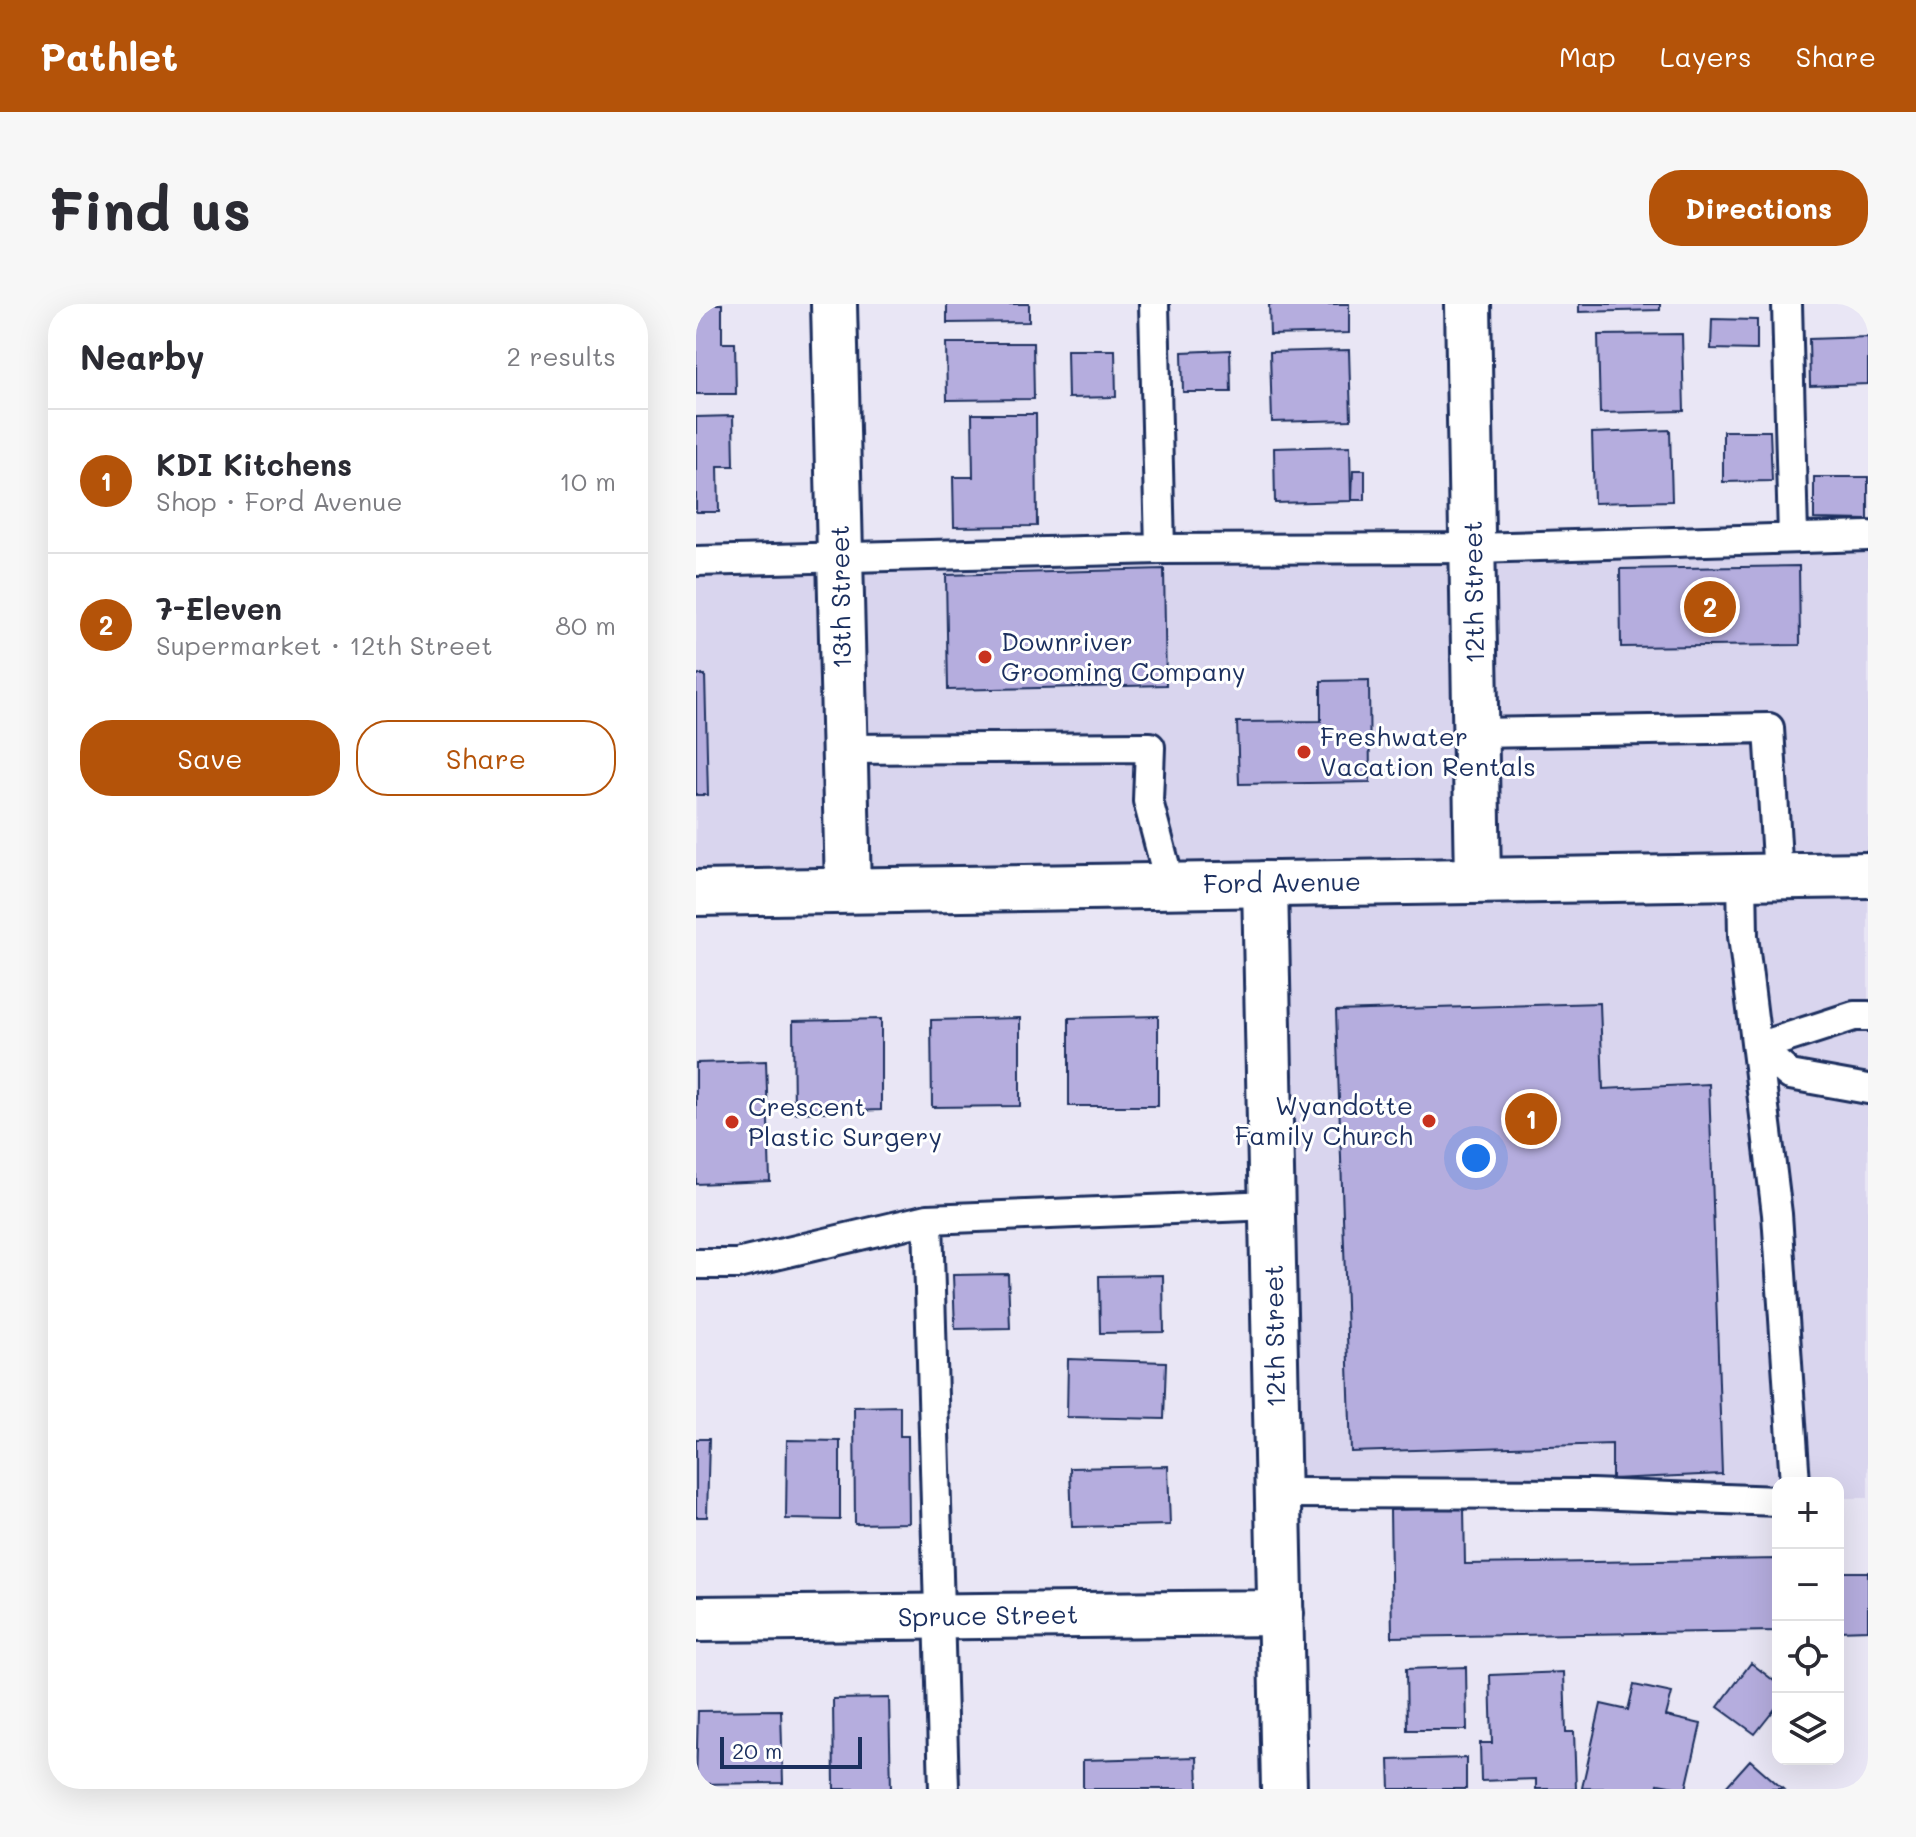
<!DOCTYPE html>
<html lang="en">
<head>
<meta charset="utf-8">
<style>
	:root { --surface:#fff; --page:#f7f7f7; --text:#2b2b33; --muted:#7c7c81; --line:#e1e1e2; --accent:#b45309 }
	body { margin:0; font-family:Mali,sans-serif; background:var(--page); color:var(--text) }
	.controls { position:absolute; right:24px; bottom:24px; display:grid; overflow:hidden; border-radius:16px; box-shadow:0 8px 32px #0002 }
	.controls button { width:72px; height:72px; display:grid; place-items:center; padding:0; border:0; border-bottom:2px solid var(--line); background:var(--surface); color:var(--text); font:40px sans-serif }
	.scale { position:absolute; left:24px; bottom:20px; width:142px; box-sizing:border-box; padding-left:8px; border:4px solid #1b2f5e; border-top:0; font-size:22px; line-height:28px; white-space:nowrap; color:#1b2f5e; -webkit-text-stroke:6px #fff; paint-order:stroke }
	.you { position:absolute; left:780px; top:854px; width:28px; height:28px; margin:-20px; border:6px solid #fff; border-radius:50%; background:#1a73e8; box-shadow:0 0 0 12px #1a73e833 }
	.badge { display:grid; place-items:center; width:52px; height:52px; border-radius:50%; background:var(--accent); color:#fff; font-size:26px; font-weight:700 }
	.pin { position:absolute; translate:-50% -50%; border:4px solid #fff; box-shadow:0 2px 8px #0006 }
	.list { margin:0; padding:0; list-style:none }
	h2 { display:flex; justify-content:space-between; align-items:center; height:104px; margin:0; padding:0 32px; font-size:34px }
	h2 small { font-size:26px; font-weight:400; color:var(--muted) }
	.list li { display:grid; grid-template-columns:52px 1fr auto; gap:24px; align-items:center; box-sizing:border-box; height:144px; padding:0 32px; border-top:2px solid var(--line) }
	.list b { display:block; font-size:30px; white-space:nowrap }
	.list p { margin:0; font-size:26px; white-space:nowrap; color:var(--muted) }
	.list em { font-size:26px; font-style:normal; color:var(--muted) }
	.actions { display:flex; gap:16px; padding:24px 32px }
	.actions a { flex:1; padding:18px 0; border:2px solid var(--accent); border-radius:32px; text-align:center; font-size:28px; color:var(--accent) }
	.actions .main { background:var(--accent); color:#fff }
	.icon { flex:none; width:44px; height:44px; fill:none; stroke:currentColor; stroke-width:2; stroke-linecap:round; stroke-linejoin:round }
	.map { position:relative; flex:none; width:1172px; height:1485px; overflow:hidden; border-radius:32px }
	header { display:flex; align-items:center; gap:48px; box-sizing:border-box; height:112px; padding:0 40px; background:var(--accent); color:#fff }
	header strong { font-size:38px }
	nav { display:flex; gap:44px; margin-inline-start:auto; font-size:28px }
	.intro { display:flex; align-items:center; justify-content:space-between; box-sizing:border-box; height:192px; padding:0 48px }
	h1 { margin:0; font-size:56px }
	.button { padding:20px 36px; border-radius:32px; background:var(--accent); color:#fff; font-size:28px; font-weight:700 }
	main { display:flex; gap:48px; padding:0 48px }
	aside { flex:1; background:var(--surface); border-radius:32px; box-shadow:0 8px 32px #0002 }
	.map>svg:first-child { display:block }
	.built { fill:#d9d5ee }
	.building { fill:#b5adde; stroke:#1b2f5e; stroke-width:2 }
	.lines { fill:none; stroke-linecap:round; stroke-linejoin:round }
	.service-casing { stroke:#1b2f5e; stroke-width:34 }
	.minor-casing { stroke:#1b2f5e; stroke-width:50 }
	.secondary-casing { stroke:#1b2f5e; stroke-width:50 }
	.service { stroke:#fff; stroke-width:28 }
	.minor { stroke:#fff; stroke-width:44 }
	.secondary { stroke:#fff; stroke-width:44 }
	.poi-dot { fill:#c8321e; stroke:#fff; stroke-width:3 }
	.labels { text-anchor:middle; stroke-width:6; stroke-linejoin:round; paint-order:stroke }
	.street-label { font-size:26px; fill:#1b2f5e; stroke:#fff }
	.poi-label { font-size:26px; fill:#1b2f5e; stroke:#fff; text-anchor:start }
</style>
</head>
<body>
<header>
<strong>Pathlet</strong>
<nav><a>Map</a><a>Layers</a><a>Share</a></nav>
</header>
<div class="intro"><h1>Find us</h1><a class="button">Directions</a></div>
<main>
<aside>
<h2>Nearby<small>2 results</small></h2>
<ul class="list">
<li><span class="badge">1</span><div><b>KDI Kitchens</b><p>Shop · Ford Avenue</p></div><em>10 m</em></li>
<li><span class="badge">2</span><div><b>7-Eleven</b><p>Supermarket · 12th Street</p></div><em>80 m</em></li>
</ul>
<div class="actions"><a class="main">Save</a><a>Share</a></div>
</aside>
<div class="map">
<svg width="1172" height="1485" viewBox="0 0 1172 1485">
	<rect width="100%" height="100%" fill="#e9e6f5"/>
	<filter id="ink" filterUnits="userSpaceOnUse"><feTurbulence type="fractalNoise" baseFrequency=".0125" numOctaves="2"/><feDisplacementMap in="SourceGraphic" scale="16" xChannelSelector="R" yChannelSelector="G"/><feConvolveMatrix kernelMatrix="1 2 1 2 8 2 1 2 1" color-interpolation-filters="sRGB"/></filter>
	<g filter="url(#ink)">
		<path class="built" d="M 1172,232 L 1172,1194 L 1142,1194 L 1142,1179 L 1082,1179 L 1082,1194 L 582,1184 L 569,580 L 0,589 L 0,257 Z"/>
		<path class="building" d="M 0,0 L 26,0 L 26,39 L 39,39 L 40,90 L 0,90 Z
			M 251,0 L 333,0 L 333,18 L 251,19 Z
			M 573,0 L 653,0 L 653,29 L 574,31 Z
			M 883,0 L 964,0 L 964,6 L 883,8 Z
			M 1016,15 L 1061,16 L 1061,46 L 1015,45 Z
			M 986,30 L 988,107 L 904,109 L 902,31 Z
			M 1172,33 L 1172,80 L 1114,82 L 1113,35 Z
			M 250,39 L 337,39 L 338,95 L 251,96 Z
			M 371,46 L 419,46 L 420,93 L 372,94 Z
			M 534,46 L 535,88 L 487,88 L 486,48 Z
			M 653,46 L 655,116 L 576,118 L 574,48 Z
			M 276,110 L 340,110 L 341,222 L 258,223 L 257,173 L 277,173 Z
			M 37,112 L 38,162 L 22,162 L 23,208 L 0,208 L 0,113 Z
			M 974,126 L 976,197 L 898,199 L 896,129 Z
			M 1027,127 L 1074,127 L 1076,177 L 1027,178 Z
			M 654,142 L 655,197 L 579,199 L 578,144 Z
			M 657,166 L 669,166 L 669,196 L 656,196 Z
			M 1118,173 L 1172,173 L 1172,216 L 1118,215 Z
			M 1103,262 L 1104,341 L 925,343 L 924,265 Z
			M 468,265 L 470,381 L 252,386 L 250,271 Z
			M 0,371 L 9,371 L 12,491 L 0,491 Z
			M 673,376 L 674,478 L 543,480 L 541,418 L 625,417 L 625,377 Z
			M 904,699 L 907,785 L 1013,780 L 1026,1170 L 916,1175 L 916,1140 L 655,1148 L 640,707 Z
			M 462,712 L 462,802 L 373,802 L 373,714 Z
			M 324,714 L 324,802 L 236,803 L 235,716 Z
			M 185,715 L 185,806 L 98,809 L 97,717 Z
			M 70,757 L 74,877 L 0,880 L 0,759 Z
			M 312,970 L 314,1024 L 259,1025 L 257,971 Z
			M 467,971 L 468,1028 L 404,1029 L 403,972 Z
			M 372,1055 L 470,1058 L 468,1115 L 371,1113 Z
			M 204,1102 L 204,1132 L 212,1132 L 213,1219 L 159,1220 L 158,1103 Z
			M 0,1135 L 13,1135 L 11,1213 L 0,1213 Z
			M 91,1136 L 144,1137 L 144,1216 L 90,1215 Z
			M 472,1162 L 474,1221 L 376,1223 L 374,1164 Z
			M 768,1204 L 769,1260 L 1082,1255 L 1082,1327 L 696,1333 L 694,1206 Z
			M 1142,1268 L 1172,1268 L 1172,1326 L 1142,1327 Z
			M 1055,1359 L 1082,1380 L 1082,1401 L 1059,1430 L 1022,1403 Z
			M 770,1363 L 771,1426 L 711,1426 L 710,1365 Z
			M 868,1368 L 870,1428 L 878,1428 L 880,1485 L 840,1485 L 840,1475 L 785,1477 L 784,1439 L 796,1439 L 794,1371 Z
			M 938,1381 L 976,1389 L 970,1412 L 1005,1420 L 990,1485 L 962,1480 L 961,1485 L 886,1484 L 905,1400 L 932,1406 Z
			M 193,1394 L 195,1485 L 138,1485 L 137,1395 Z
			M 85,1406 L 87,1479 L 0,1480 L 2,1407 Z
			M 501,1453 L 502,1485 L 387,1485 L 387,1456 Z
			M 770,1454 L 770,1485 L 694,1485 L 693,1456 Z
			M 1054,1456 L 1087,1485 L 1028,1485 Z"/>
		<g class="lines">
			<g class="service-casing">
				<path id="service" d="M 458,0 L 464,245
					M 1091,0 L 1097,233
					M 0,257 L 464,245 L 778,244 L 1172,232
					M 780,429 L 1073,424 L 1082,573
					M 148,445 L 454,443 L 452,497 L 474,581
					M 1046,573 L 1047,632 L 1081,910 L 1099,1179
					M 1062,743 L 1094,771 L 1172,785
					M 1062,743 L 1158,712 L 1172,712
					M 0,960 L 41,960 L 232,915
					M 582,1189 L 895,1190 L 1082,1197
					M 248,1485 L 232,915 L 576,901"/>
			</g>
			<g class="minor-casing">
				<path id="minor" d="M 138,0 L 152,586
					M 772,0 L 782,576
					M 569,580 L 588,1485
					M 0,1315 L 585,1309"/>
			</g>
			<g class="secondary-casing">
				<path id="secondary" d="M 0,589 L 1172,571"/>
			</g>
			<use href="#service" class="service"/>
			<use href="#minor" class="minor"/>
			<use href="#secondary" class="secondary"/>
		</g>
	</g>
	<g class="poi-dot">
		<circle cx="289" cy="353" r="8"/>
		<circle cx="608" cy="448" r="8"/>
		<circle cx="733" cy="817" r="8"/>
		<circle cx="36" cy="818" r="8"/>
	</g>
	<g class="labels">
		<g class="street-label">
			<text transform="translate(778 288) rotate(-91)" y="9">12th Street</text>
			<text transform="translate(145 293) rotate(-91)" y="9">13th Street</text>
			<text transform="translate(586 579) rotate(-1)" y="9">Ford Avenue</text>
			<text transform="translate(579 1032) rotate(-91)" y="9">12th Street</text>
			<text transform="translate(292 1312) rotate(-1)" y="9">Spruce Street</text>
		</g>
		<g class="poi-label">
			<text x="305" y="347">Downriver<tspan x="305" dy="30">Grooming Company</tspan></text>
			<text x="624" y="442">Freshwater<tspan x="624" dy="30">Vacation Rentals</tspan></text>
			<text x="717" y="811" text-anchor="end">Wyandotte<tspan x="717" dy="30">Family Church</tspan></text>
			<text x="52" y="812">Crescent<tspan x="52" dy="30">Plastic Surgery</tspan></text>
		</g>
	</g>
</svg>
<div class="controls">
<button>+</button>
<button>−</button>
<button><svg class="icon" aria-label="locate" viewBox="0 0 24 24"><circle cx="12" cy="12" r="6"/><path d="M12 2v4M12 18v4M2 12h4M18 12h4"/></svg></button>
<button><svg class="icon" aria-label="layers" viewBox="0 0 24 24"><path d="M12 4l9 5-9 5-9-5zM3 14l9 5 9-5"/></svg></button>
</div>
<div class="scale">20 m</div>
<div class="you"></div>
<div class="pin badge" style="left:835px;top:815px">1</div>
<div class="pin badge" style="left:1014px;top:303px">2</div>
</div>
</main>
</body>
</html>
